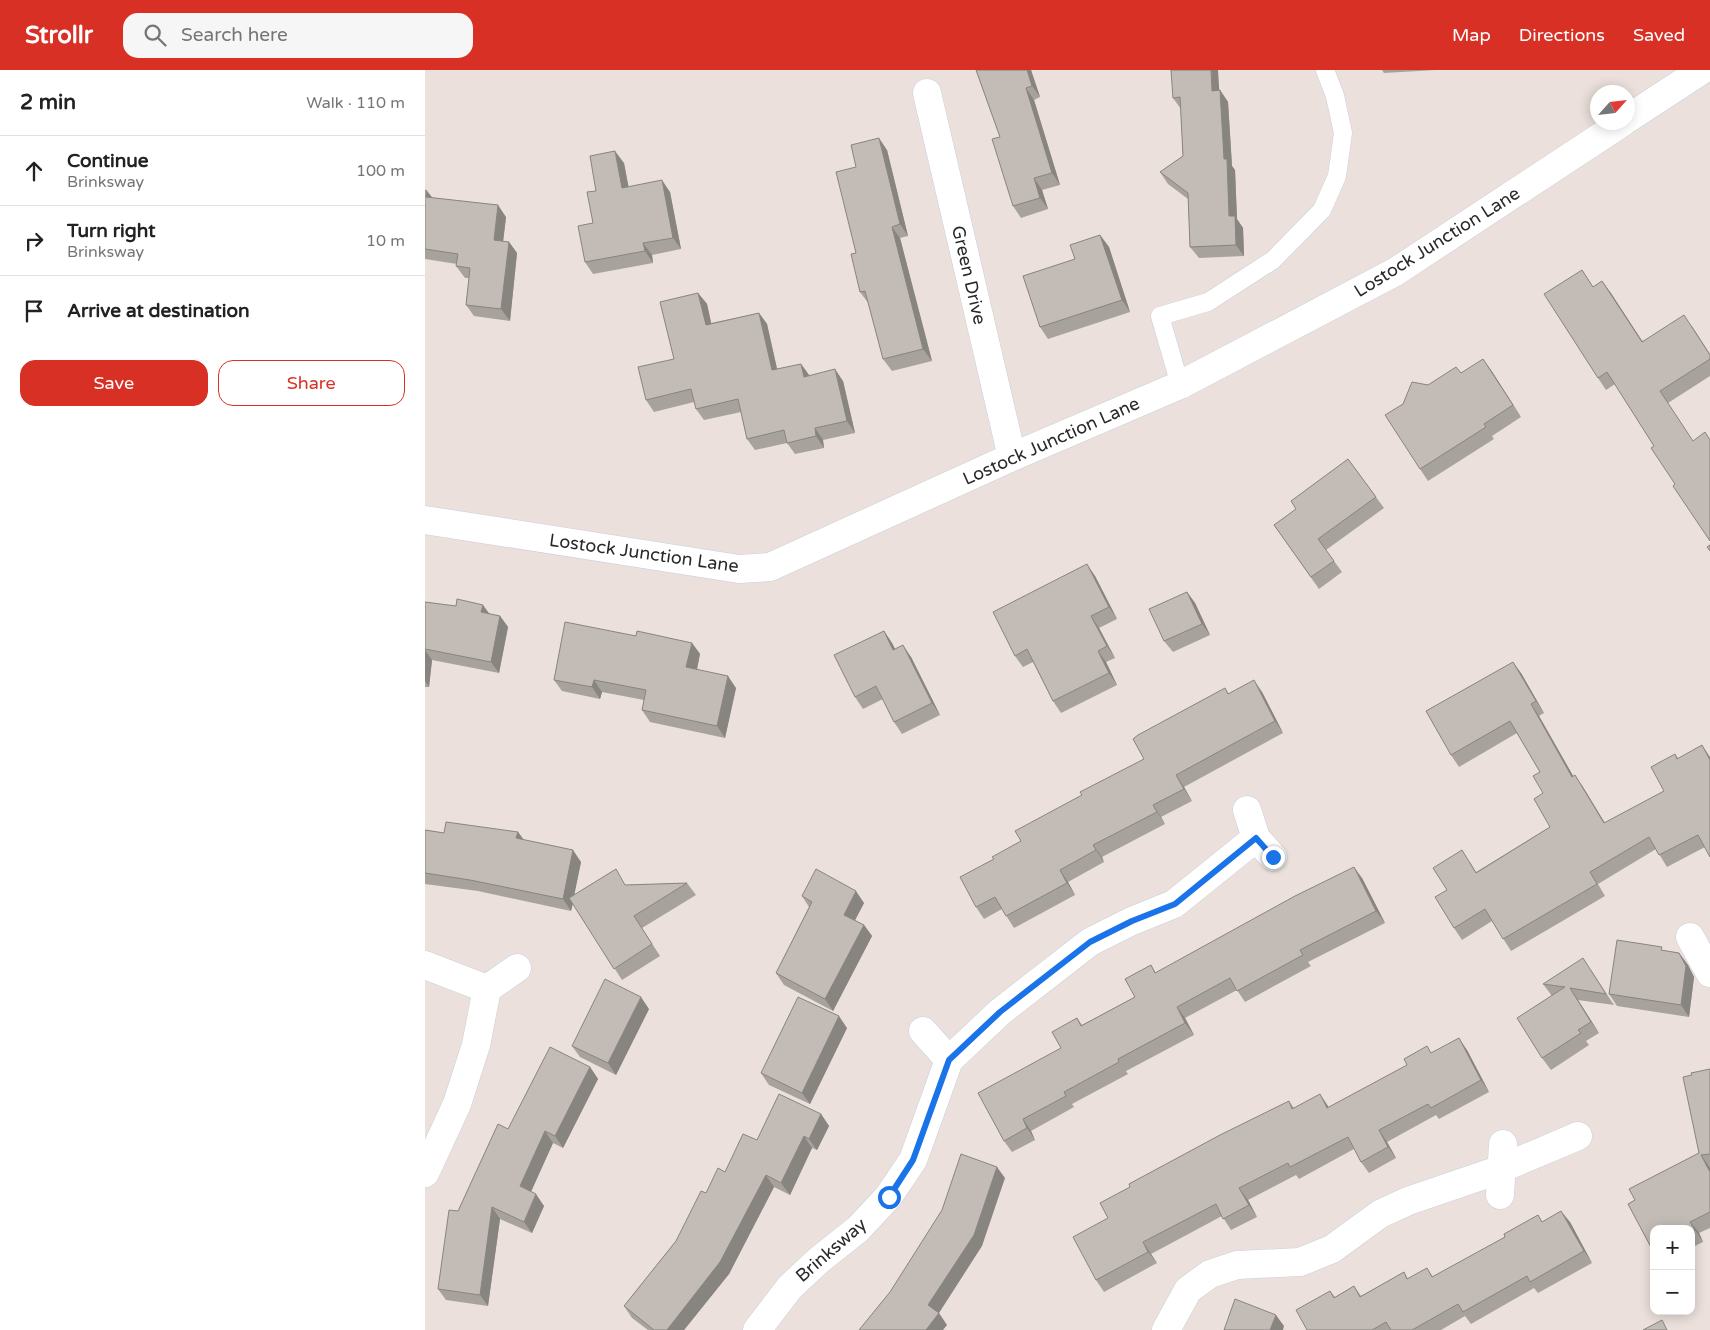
<!DOCTYPE html>
<html lang="en">
<head>
<meta charset="utf-8">
<style>
	:root { --surface:#fff; --page:#f6f6f6; --text:#222; --muted:#767676; --line:#e0e0e0; --accent:#d93025 }
	body { margin:0; font-family:"Varela Round",sans-serif; background:var(--page); color:var(--text) }
	.controls { position:absolute; right:15px; bottom:15px; display:grid; overflow:hidden; border-radius:10px; box-shadow:0 2px 12px #0003 }
	.controls button { width:45px; height:45px; display:grid; place-items:center; padding:0; border:0; border-bottom:1px solid var(--line); background:var(--surface); color:var(--text); font:25px sans-serif }
	.compass { position:absolute; left:1165px; top:15px; width:45px; height:45px; border-radius:50%; background:var(--surface); box-shadow:0 2px 12px #0003; rotate:63deg }
	.stop { position:absolute; width:15px; height:15px; margin:-11px; border:4px solid #1a73e8; border-radius:50%; background:#fff }
	.stop.end { background:#1a73e8; border-color:#fff; box-shadow:0 1px 5px #0008 }
	.list { margin:0; padding:0; list-style:none }
	h2 { display:flex; justify-content:space-between; align-items:center; height:65px; margin:0; padding:0 20px; font-size:21px }
	h2 small { font-size:16px; font-weight:400; color:var(--muted) }
	.list li { display:grid; grid-template-columns:32px 1fr auto; gap:15px; align-items:center; box-sizing:border-box; height:70px; padding:0 20px; border-top:1px solid var(--line) }
	.list b { display:block; font-size:19px; white-space:nowrap }
	.list p { margin:0; font-size:16px; white-space:nowrap; color:var(--muted) }
	.list em { font-size:16px; font-style:normal; color:var(--muted) }
	.actions { display:flex; gap:10px; padding:15px 20px }
	.actions a { flex:1; padding:11px 0; border:1px solid var(--accent); border-radius:15px; text-align:center; font-size:18px; color:var(--accent) }
	.actions .main { background:var(--accent); color:#fff }
	.icon { flex:none; width:28px; height:28px; fill:none; stroke:currentColor; stroke-width:2; stroke-linecap:round; stroke-linejoin:round }
	.map { position:relative; flex:none; width:1285px; height:1260px; overflow:hidden }
	header { display:flex; align-items:center; gap:30px; box-sizing:border-box; height:70px; padding:0 25px; background:var(--accent); color:#fff }
	header strong { font-size:24px }
	nav { display:flex; gap:28px; margin-inline-start:auto; font-size:18px }
	.search { width:350px; height:45px; background:var(--page); display:flex; align-items:center; gap:12px; box-sizing:border-box; padding:0 18px; border-radius:15px; color:var(--muted); font-size:19px }
	main { display:flex }
	aside { flex:1; background:var(--surface) }
	.map>svg:first-child { display:block }
	.lines { fill:none; stroke-linecap:round; stroke-linejoin:round }
	.service-casing { stroke:#c9d0db; stroke-width:19 }
	.minor-casing { stroke:#c9d0db; stroke-width:29 }
	.service { stroke:#fff; stroke-width:18 }
	.minor { stroke:#fff; stroke-width:28 }
	.wall { fill:#a8a29d }
	.shaded-wall { fill:#88847f }
	.building { fill:#c3bcb6; stroke:#88847f }
	.route { stroke:#1a73e8; stroke-width:6 }
	.labels { text-anchor:middle; stroke-width:4.5; stroke-linejoin:round; paint-order:stroke }
	.street-label { font-size:18px; fill:#292929; stroke:#fff }
</style>
</head>
<body>
<header>
<strong>Strollr</strong>
<div class="search"><svg class="icon" aria-label="search" viewBox="0 0 24 24"><circle cx="10" cy="10" r="6"/><path d="M15 15l6 6"/></svg>Search here</div>
<nav><a>Map</a><a>Directions</a><a>Saved</a></nav>
</header>
<main>
<aside>
<h2>2 min<small>Walk · 110 m</small></h2>
<ul class="list">
<li><svg class="icon" aria-label="ahead" viewBox="0 0 24 24"><path d="M12 20V5M6 11l6-6 6 6"/></svg><div><b>Continue</b><p>Brinksway</p></div><em>100 m</em></li>
<li><svg class="icon" aria-label="right" viewBox="0 0 24 24"><path d="M7 20v-9h11M14 6l5 5-5 5"/></svg><div><b>Turn right</b><p>Brinksway</p></div><em>10 m</em></li>
<li><svg class="icon" aria-label="arrive" viewBox="0 0 24 24"><path d="M6 21V4h12l-3 4 3 4H6"/></svg><div><b>Arrive at destination</b></div></li>
</ul>
<div class="actions"><a class="main">Save</a><a>Share</a></div>
</aside>
<div class="map">
<svg width="1285" height="1260" viewBox="0 0 1285 1260">
	<rect width="100%" height="100%" fill="#ebe0db"/>
	<g class="lines">
		<g class="service-casing">
			<path id="service" d="M 755,315 L 735,246 L 783,232 L 848,190 L 897,140 L 912,106 L 918,63 L 910,26 L 900,0"/>
		</g>
		<g class="minor-casing">
			<path id="minor" d="M 502,23 L 587,387
				M 1202,49 L 1277,0
				M 0,450 L 314,499 L 345,497 L 587,387 L 755,315 L 970,202 L 1198,52
				M 822,740 L 831,768 L 848,787
				M 1265,867 L 1285,903
				M 0,895 L 62,919
				M 498,961 L 524,990
				M 0,1103 L 32,1034 L 51,975 L 62,919 L 92,898
				M 1075,1125 L 1078,1074
				M 332,1260 L 365,1217 L 394,1190 L 433,1159 L 463,1127 L 488,1090 L 524,990 L 575,942 L 665,872 L 707,851 L 749,834 L 831,768
				M 741,1260 L 763,1220 L 785,1204 L 812,1195 L 875,1192 L 907,1179 L 955,1144 L 983,1131 L 1068,1102 L 1153,1066"/>
		</g>
		<use href="#service" class="service"/>
		<use href="#minor" class="minor"/>
	</g>
	<path class="wall" d="M 551,0 L 606,0 L 615,27 L 609,30 L 635,115 L 617,120 L 623,139 L 596,148 L 588,136 L 575,67 Z
		M 957,0 L 1011,0 L 959,3 Z
		M 795,20 L 803,32 L 807,96 L 810,100 L 812,149 L 818,158 L 819,186 L 774,188 L 765,177 L 763,129 L 743,114 L 735,102 L 758,86 L 756,39 L 748,28 Z
		M 462,80 L 483,166 L 475,168 L 507,291 L 467,301 L 458,289 L 444,234 L 435,222 L 431,183 L 431,97 Z
		M 199,93 L 203,117 L 245,122 L 256,179 L 227,185 L 228,193 L 168,204 L 160,192 L 168,153 L 171,121 Z
		M 0,120 L 7,128 L 81,147 L 78,171 L 84,172 L 92,183 L 85,251 L 49,246 L 41,235 L 44,208 L 40,208 L 31,196 L 32,194 L 0,189 Z
		M 675,165 L 684,177 L 705,242 L 623,269 L 615,257 L 650,189 Z
		M 1157,200 L 1168,217 L 1177,211 L 1217,271 L 1267,256 L 1285,284 L 1285,306 L 1243,333 L 1250,414 L 1229,376 L 1190,314 L 1181,320 L 1173,308 Z
		M 273,223 L 282,234 L 286,253 L 334,243 L 342,254 L 352,299 L 376,294 L 384,305 L 418,311 L 430,363 L 398,370 L 399,378 L 370,384 L 362,373 L 330,380 L 322,369 L 316,342 L 279,350 L 271,339 L 269,332 L 229,342 L 221,330 L 249,289 Z
		M 1066,300 L 1096,347 L 1067,366 L 1069,369 L 1003,411 L 995,399 L 978,334 L 1003,315 L 1036,303 Z
		M 923,389 L 959,438 L 901,480 L 917,502 L 894,519 L 849,455 L 871,439 Z
		M 670,506 L 692,549 L 674,558 L 690,588 L 681,592 L 692,615 L 636,643 L 628,631 L 608,592 L 598,597 L 590,586 Z
		M 762,522 L 770,533 L 785,565 L 748,582 L 739,571 Z
		M 0,532 L 75,546 L 83,557 L 74,603 L 7,590 L 4,617 L 0,617 Z
		M 459,561 L 467,573 L 470,579 L 486,587 L 515,645 L 477,664 L 469,652 L 458,629 L 438,639 L 430,627 Z
		M 211,566 L 267,573 L 275,584 L 272,599 L 311,618 L 300,668 L 225,652 L 217,640 L 219,630 L 177,622 L 175,629 L 137,621 L 129,610 Z
		M 1096,603 L 1119,643 L 1114,646 L 1148,706 L 1158,717 L 1180,753 L 1239,721 L 1250,684 L 1253,688 L 1280,777 L 1242,797 L 1231,779 L 1173,814 L 1180,826 L 1086,881 L 1067,851 L 1037,870 L 1029,858 L 1022,820 L 1045,792 L 1051,802 L 1125,757 L 1118,723 L 1115,702 L 1092,663 L 1034,697 L 1026,685 Z
		M 800,618 L 804,624 L 837,622 L 858,663 L 759,717 L 767,731 L 736,747 L 740,754 L 677,787 L 679,792 L 643,812 L 650,825 L 589,858 L 577,839 L 559,849 L 551,837 L 569,789 L 596,771 L 657,725 L 719,689 Z
		M 0,760 L 19,763 L 93,762 L 98,769 L 156,792 L 149,825 L 201,815 L 262,813 L 271,825 L 217,858 L 235,886 L 197,910 L 148,834 L 146,841 L 53,821 L 0,814 Z
		M 937,808 L 960,853 L 883,892 L 886,896 L 820,932 L 812,920 L 760,948 L 769,965 L 701,1001 L 703,1004 L 647,1034 L 649,1037 L 606,1061 L 610,1070 L 587,1082 L 579,1071 L 636,978 L 652,948 L 657,955 L 710,927 L 726,895 L 731,903 Z
		M 377,826 L 439,833 L 430,850 L 439,855 L 447,866 L 408,941 L 359,915 L 351,903 L 384,837 Z
		M 1240,881 L 1254,883 L 1263,895 L 1269,907 L 1264,947 L 1192,936 L 1184,924 Z
		M 1166,900 L 1189,935 L 1153,930 L 1174,963 L 1161,971 L 1164,975 L 1126,1000 L 1117,988 L 1127,926 L 1118,914 Z
		M 224,939 L 191,1005 L 155,987 L 147,976 Z
		M 422,958 L 385,1034 L 344,1015 L 336,1003 Z
		M 1042,980 L 1064,1022 L 1014,1049 L 1011,1045 L 962,1072 L 971,1088 L 944,1103 L 936,1092 L 929,1079 L 874,1109 L 871,1105 L 823,1130 L 832,1147 L 806,1160 L 797,1146 L 726,1184 L 732,1193 L 679,1222 L 671,1210 L 683,1148 L 864,1031 L 869,1038 L 904,1037 L 1007,983 Z
		M 165,997 L 173,1009 L 138,1078 L 128,1073 L 106,1122 L 119,1136 L 107,1163 L 75,1149 L 63,1236 L 21,1230 L 13,1219 L 33,1141 L 83,1059 Z
		M 1285,999 L 1285,1158 L 1274,1163 L 1278,1172 L 1266,1178 L 1266,1159 L 1229,1159 L 1229,1182 L 1203,1134 L 1210,1130 L 1274,1083 L 1267,1005 Z
		M 396,1044 L 404,1056 L 392,1080 L 387,1078 L 365,1125 L 349,1117 L 304,1204 L 259,1260 L 223,1260 L 207,1248 L 199,1236 L 251,1171 L 281,1123 L 300,1102 L 332,1070 Z
		M 1113,1145 L 1117,1152 L 1145,1152 L 1167,1193 L 1113,1223 L 1109,1218 L 1046,1254 L 1040,1246 L 1016,1260 L 882,1260 L 905,1221 L 910,1227 L 929,1216 L 936,1226 L 979,1202 L 983,1209 L 1002,1198 L 1008,1207 L 1080,1167 Z"/>
	<path class="shaded-wall" d="M 602,0 L 606,0 L 615,27 L 607,16 Z
		M 786,0 L 793,0 L 795,32 L 787,21 Z
		M 601,18 L 609,30 L 635,115 L 627,103 Z
		M 795,20 L 803,32 L 807,96 L 810,100 L 812,149 L 818,158 L 819,186 L 811,175 L 804,146 L 799,89 Z
		M 454,68 L 462,80 L 483,166 L 475,154 Z
		M 190,81 L 199,93 L 206,129 L 197,118 Z
		M 609,108 L 617,120 L 623,139 L 615,128 Z
		M 237,110 L 245,122 L 256,179 L 248,168 Z
		M 2,121 L 11,132 L 1,127 Z
		M 73,135 L 81,147 L 77,181 L 69,170 Z
		M 467,157 L 475,168 L 507,291 L 498,279 Z
		M 675,165 L 684,177 L 705,242 L 697,230 Z
		M 84,172 L 92,183 L 85,251 L 76,239 Z
		M 218,173 L 227,185 L 228,193 L 220,181 Z
		M 1177,211 L 1186,223 L 1225,283 L 1217,272 Z
		M 273,223 L 282,234 L 289,266 L 281,255 Z
		M 334,243 L 342,254 L 355,312 L 347,300 Z
		M 1058,289 L 1066,300 L 1096,347 L 1088,335 Z
		M 376,294 L 384,305 L 379,307 Z
		M 410,299 L 418,311 L 430,363 L 422,351 Z
		M 390,358 L 398,370 L 399,378 L 391,366 Z
		M 662,494 L 670,506 L 692,549 L 684,537 Z
		M 762,522 L 770,533 L 785,565 L 777,554 Z
		M 58,535 L 66,546 L 56,542 Z
		M 75,546 L 83,557 L 74,603 L 66,592 Z
		M 666,546 L 674,558 L 690,588 L 682,576 Z
		M 459,561 L 467,573 L 476,591 L 468,580 Z
		M 267,573 L 275,584 L 270,609 L 261,597 Z
		M 478,575 L 486,587 L 515,645 L 507,633 Z
		M 0,580 L 7,590 L 4,617 L 0,611 Z
		M 673,581 L 681,592 L 692,615 L 684,603 Z
		M 1088,592 L 1096,603 L 1119,643 L 1111,631 Z
		M 303,606 L 311,618 L 300,668 L 292,656 Z
		M 169,610 L 177,622 L 175,629 L 167,617 Z
		M 829,610 L 837,622 L 858,663 L 850,651 Z
		M 1106,634 L 1114,646 L 1155,718 L 1147,707 Z
		M 1277,675 L 1285,687 L 1285,690 Z
		M 751,705 L 759,717 L 767,731 L 759,719 Z
		M 1150,705 L 1158,717 L 1187,765 L 1179,753 Z
		M 728,735 L 736,747 L 740,754 L 732,742 Z
		M 93,762 L 101,773 L 91,768 Z
		M 668,775 L 677,787 L 679,792 L 671,780 Z
		M 148,780 L 156,792 L 146,841 L 138,829 Z
		M 929,797 L 937,808 L 960,853 L 951,841 Z
		M 635,800 L 643,812 L 650,825 L 642,813 Z
		M 431,821 L 439,833 L 427,856 L 419,845 Z
		M 439,855 L 447,866 L 408,941 L 400,929 Z
		M 1254,883 L 1263,895 L 1269,907 L 1264,947 L 1256,935 Z
		M 1145,918 L 1153,930 L 1174,963 L 1166,952 Z
		M 216,927 L 224,939 L 191,1005 L 183,993 Z
		M 752,937 L 760,948 L 769,965 L 760,953 Z
		M 414,946 L 422,958 L 385,1034 L 377,1023 Z
		M 1034,968 L 1042,980 L 1064,1022 L 1056,1010 Z
		M 165,997 L 173,1009 L 138,1078 L 130,1066 Z
		M 895,1024 L 903,1036 L 910,1050 L 902,1038 Z
		M 396,1044 L 404,1056 L 392,1080 L 384,1069 Z
		M 598,1049 L 606,1061 L 610,1070 L 602,1058 Z
		M 954,1060 L 962,1072 L 971,1088 L 963,1077 Z
		M 120,1061 L 128,1073 L 103,1128 L 95,1116 Z
		M 379,1066 L 387,1078 L 365,1125 L 356,1113 Z
		M 1276,1085 L 1285,1098 L 1285,1102 Z
		M 572,1097 L 580,1108 L 557,1176 L 514,1243 L 522,1255 L 518,1260 L 501,1260 L 503,1235 Z
		M 341,1105 L 349,1117 L 304,1204 L 259,1260 L 242,1260 Z
		M 814,1118 L 823,1130 L 832,1147 L 824,1135 Z
		M 111,1124 L 119,1136 L 107,1163 L 99,1152 Z
		M 67,1137 L 75,1149 L 63,1236 L 55,1225 Z
		M 1136,1141 L 1145,1152 L 1167,1193 L 1159,1181 Z
		M 1265,1152 L 1274,1163 L 1278,1172 L 1270,1160 Z
		M 718,1172 L 732,1193 L 723,1182 Z
		M 851,1245 L 859,1256 L 858,1260 L 845,1260 Z"/>
	<path class="building" d="M 551,0 L 602,0 L 607,16 L 601,18 L 627,103 L 609,108 L 615,128 L 588,136 L 567,69 L 575,67 Z
		M 746,0 L 786,0 L 787,21 L 795,20 L 799,89 L 802,89 L 804,146 L 810,146 L 811,175 L 765,177 L 763,123 L 735,102 L 758,86 L 755,27 L 748,28 Z
		M 454,68 L 475,154 L 467,157 L 498,279 L 458,289 L 440,221 L 435,222 L 426,184 L 431,183 L 411,102 L 431,97 L 426,75 Z
		M 190,81 L 197,118 L 237,110 L 248,168 L 218,173 L 220,181 L 160,192 L 153,156 L 168,153 L 162,122 L 171,121 L 165,86 Z
		M 0,120 L 2,121 L 1,127 L 73,135 L 69,170 L 84,172 L 76,239 L 41,235 L 45,198 L 31,196 L 33,184 L 0,179 Z
		M 675,165 L 697,230 L 615,257 L 598,206 L 650,189 L 645,175 Z
		M 1157,200 L 1168,217 L 1177,211 L 1217,272 L 1259,245 L 1285,285 L 1285,289 L 1235,321 L 1268,371 L 1280,362 L 1285,370 L 1285,471 L 1248,416 L 1250,414 L 1226,378 L 1229,376 L 1182,302 L 1173,308 L 1119,224 Z
		M 273,223 L 281,255 L 334,243 L 347,300 L 376,294 L 379,307 L 410,299 L 422,351 L 390,358 L 391,366 L 362,373 L 359,360 L 322,369 L 313,329 L 271,339 L 266,319 L 221,330 L 213,297 L 249,289 L 235,232 Z
		M 1058,289 L 1088,335 L 1059,354 L 1061,357 L 995,399 L 960,345 L 978,334 L 987,312 L 1003,315 L 1031,297 L 1036,303 Z
		M 923,389 L 951,427 L 893,469 L 909,491 L 886,507 L 849,455 L 871,439 L 866,431 Z
		M 1285,475 L 1285,481 L 1282,477 Z
		M 662,494 L 684,537 L 666,546 L 682,576 L 673,581 L 684,603 L 628,631 L 602,579 L 590,586 L 568,542 Z
		M 762,522 L 777,554 L 739,571 L 724,539 Z
		M 32,529 L 58,535 L 56,542 L 75,546 L 66,592 L 0,579 L 0,532 L 31,536 Z
		M 140,552 L 211,566 L 212,561 L 267,573 L 261,597 L 303,606 L 292,656 L 217,640 L 221,620 L 169,610 L 167,617 L 129,610 Z
		M 459,561 L 468,580 L 478,575 L 507,633 L 469,652 L 451,616 L 430,627 L 409,585 Z
		M 1088,592 L 1111,631 L 1106,634 L 1147,707 L 1150,705 L 1179,753 L 1239,721 L 1226,697 L 1250,684 L 1252,689 L 1277,675 L 1285,690 L 1285,787 L 1273,765 L 1234,785 L 1224,767 L 1165,802 L 1172,814 L 1078,869 L 1060,839 L 1029,858 L 1010,827 L 1022,820 L 1008,798 L 1037,780 L 1051,803 L 1125,757 L 1109,729 L 1118,723 L 1108,706 L 1115,702 L 1085,651 L 1026,685 L 1001,641 Z
		M 829,610 L 850,651 L 751,705 L 759,719 L 728,735 L 732,742 L 668,775 L 671,780 L 635,800 L 642,813 L 581,846 L 570,827 L 551,837 L 535,807 L 569,789 L 567,787 L 596,771 L 590,761 L 657,725 L 655,722 L 719,689 L 708,669 L 713,665 L 800,618 L 803,624 Z
		M 21,752 L 93,762 L 91,768 L 148,780 L 138,829 L 45,810 L 0,803 L 0,760 L 19,763 Z
		M 929,797 L 951,841 L 875,880 L 878,885 L 812,921 L 805,908 L 752,937 L 760,953 L 693,989 L 694,992 L 639,1022 L 641,1026 L 598,1049 L 602,1058 L 579,1071 L 553,1023 L 636,978 L 627,962 L 652,948 L 656,956 L 710,927 L 700,909 L 726,895 L 730,903 L 870,826 Z
		M 191,799 L 200,815 L 262,813 L 209,846 L 227,874 L 189,899 L 144,828 Z
		M 391,799 L 431,821 L 419,845 L 439,855 L 400,929 L 351,903 L 387,832 L 377,826 Z
		M 1192,870 L 1237,877 L 1236,880 L 1254,883 L 1261,896 L 1256,935 L 1184,924 Z
		M 1158,888 L 1181,924 L 1145,918 L 1166,952 L 1153,960 L 1156,963 L 1117,988 L 1092,948 L 1140,917 L 1118,914 Z
		M 180,909 L 216,927 L 183,993 L 147,976 Z
		M 373,927 L 414,946 L 377,1023 L 336,1003 Z
		M 1034,968 L 1056,1010 L 1006,1038 L 1003,1034 L 954,1060 L 963,1077 L 936,1092 L 923,1067 L 865,1097 L 863,1093 L 814,1118 L 824,1135 L 798,1149 L 791,1134 L 718,1172 L 723,1182 L 671,1210 L 648,1167 L 683,1148 L 675,1133 L 705,1117 L 704,1114 L 795,1065 L 864,1031 L 867,1039 L 895,1024 L 902,1038 L 982,995 L 979,989 L 1002,976 L 1006,983 Z
		M 125,977 L 165,997 L 130,1066 L 120,1061 L 95,1116 L 111,1124 L 99,1152 L 67,1137 L 55,1225 L 13,1219 L 24,1140 L 33,1141 L 73,1054 L 83,1059 Z
		M 1285,999 L 1285,1084 L 1276,1085 L 1285,1102 L 1285,1142 L 1265,1152 L 1270,1160 L 1266,1162 L 1266,1159 L 1229,1159 L 1229,1181 L 1228,1181 L 1203,1134 L 1210,1130 L 1204,1119 L 1274,1083 L 1258,1007 L 1267,1005 L 1266,1003 Z
		M 354,1024 L 396,1044 L 384,1069 L 379,1066 L 356,1113 L 341,1105 L 295,1192 L 242,1260 L 229,1260 L 199,1236 L 251,1171 L 276,1121 L 281,1123 L 293,1098 L 300,1102 L 318,1064 L 332,1070 Z
		M 536,1084 L 572,1097 L 549,1165 L 503,1235 L 514,1243 L 501,1260 L 434,1260 L 465,1222 L 517,1140 Z
		M 1136,1141 L 1159,1181 L 1105,1212 L 1102,1206 L 1038,1242 L 1033,1234 L 987,1260 L 966,1260 L 961,1252 L 947,1260 L 882,1260 L 871,1240 L 905,1221 L 909,1228 L 929,1216 L 935,1227 L 979,1202 L 982,1209 L 1002,1198 L 1007,1207 L 1080,1167 L 1079,1164 L 1113,1145 L 1117,1152 Z
		M 810,1229 L 851,1245 L 845,1260 L 799,1260 Z
		M 1237,1250 L 1242,1260 L 1218,1260 Z"/>
	<g class="lines">
		<path class="route" d="M 464,1127 L 488,1090 L 524,990 L 575,942 L 665,872 L 707,851 L 750,834 L 831,768 L 848,787"/>
	</g>
	<g class="labels">
		<g class="street-label">
			<text transform="translate(1012 172) rotate(-32)" y="6">Lostock Junction Lane</text>
			<text transform="translate(544 205) rotate(77)" y="6">Green Drive</text>
			<text transform="translate(626 371) rotate(-24)" y="6">Lostock Junction Lane</text>
			<text transform="translate(219 483) rotate(8)" y="6">Lostock Junction Lane</text>
			<text transform="translate(406 1180) rotate(-41)" y="6">Brinksway</text>
		</g>
	</g>
</svg>
<div class="controls">
<button>+</button>
<button>−</button>
</div>
<svg class="compass" viewBox="-18 -18 36 36"><path d="M0-13l5 13h-10z" fill="#e53935"/><path d="M0 13l5-13h-10z" fill="#767676"/></svg>
<div class="stop" style="left:464px;top:1127px"></div>
<div class="stop end" style="left:848px;top:787px"></div>
</div>
</main>
</body>
</html>
